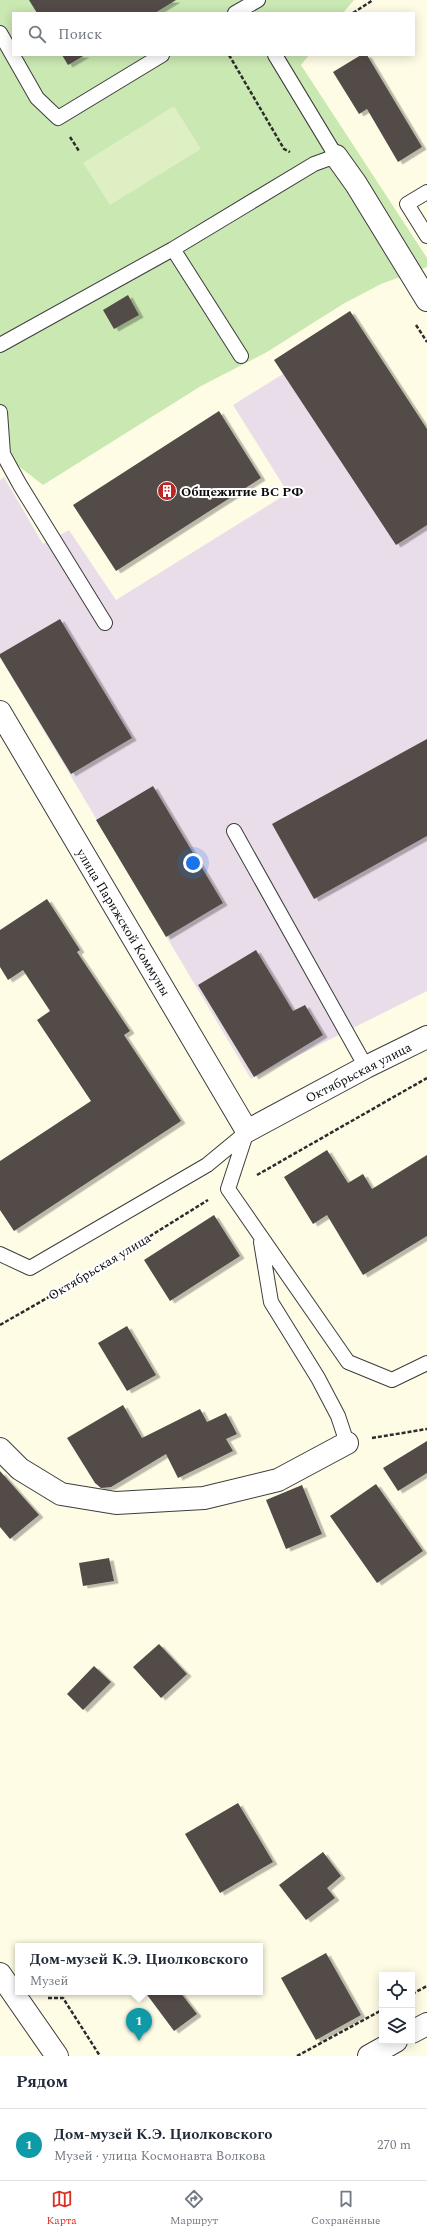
<!DOCTYPE html>
<html lang="ru">
<head>
<meta charset="utf-8">
<style>
	:root { --surface:#fff; --page:#f6f6f7; --text:#1f2937; --muted:#747a83; --line:#e0e1e3; --accent:#d93025 }
	body { margin:0; font-family:Spectral,serif; background:var(--page); color:var(--text) }
	.controls { position:absolute; right:12px; bottom:12px; display:grid; overflow:hidden; border-radius:0px; box-shadow:0 2px 10px #0003 }
	.controls button { width:36px; height:36px; display:grid; place-items:center; padding:0; border:0; border-bottom:1px solid var(--line); background:var(--surface); color:var(--text); font:20px sans-serif }
	.you { position:absolute; left:193px; top:863px; width:14px; height:14px; margin:-10px; border:3px solid #fff; border-radius:50%; background:#1a73e8; box-shadow:0 0 0 6px #1a73e833 }
	.badge { display:grid; place-items:center; width:26px; height:26px; border-radius:50%; background:var(--accent); color:#fff; font-size:13px; font-weight:700 }
	.pin { position:absolute; translate:-50% -33px; filter:drop-shadow(0 1px 2px #0008) }
	.pin::after { content:''; position:absolute; top:21px; width:14px; height:12px; background:inherit; clip-path:polygon(0 0,100% 0,50% 100%) }
	.popup { position:absolute; left:15px; top:1943px; width:248px; height:52px; box-sizing:border-box; display:grid; place-content:center; border-radius:0px; background:var(--surface); filter:drop-shadow(0 1px 3px #0005); font-size:13px; white-space:nowrap; color:var(--muted) }
	.popup b { font-size:15px; color:var(--text) }
	.popup::after { content:''; position:absolute; left:50%; top:100%; margin-left:-8px; border:8px solid transparent; border-top-color:var(--surface) }
	.list { margin:0; padding:0; list-style:none }
	h2 { display:flex; justify-content:space-between; align-items:center; height:52px; margin:0; padding:0 16px; font-size:17px }
	h2 small { font-size:13px; font-weight:400; color:var(--muted) }
	.list li { display:grid; grid-template-columns:26px 1fr auto; gap:12px; align-items:center; box-sizing:border-box; height:72px; padding:0 16px; border-top:1px solid var(--line) }
	.list b { display:block; font-size:15px; white-space:nowrap }
	.list p { margin:0; font-size:13px; white-space:nowrap; color:var(--muted) }
	.list em { font-size:13px; font-style:normal; color:var(--muted) }
	.icon { flex:none; width:22px; height:22px; fill:none; stroke:currentColor; stroke-width:2; stroke-linecap:round; stroke-linejoin:round }
	.map { position:relative; flex:none; width:427px; height:2056px; overflow:hidden }
	.search { position:absolute; background:var(--surface); box-shadow:0 2px 10px #0003; left:12px; right:12px; top:12px; height:44px; display:flex; align-items:center; gap:10px; box-sizing:border-box; padding:0 14px; border-radius:0px; color:var(--muted); font-size:15px }
	.sheet { height:124px; background:var(--surface) }
	nav { display:flex; justify-content:space-around; align-items:center; box-sizing:border-box; height:56px; border-top:1px solid var(--line); background:var(--surface); font-size:11px; color:var(--muted) }
	nav a { display:grid; justify-items:center; gap:2px }
	nav .on { color:var(--accent) }
	.map>svg:first-child { display:block }
	.industrial { fill:#e9dde9 }
	.green { fill:#cae8b2 }
	.pitch { fill:#ddefc3 }
	.building { fill:#524c46; filter:url(#shadow) }
	.lines { fill:none; stroke-linecap:round; stroke-linejoin:round }
	.service-casing { stroke:#3d3d3d; stroke-width:16 }
	.minor-casing { stroke:#3d3d3d; stroke-width:24 }
	.path { stroke:#2c2c2c; stroke-width:2.5; stroke-dasharray:4 2; stroke-linecap:butt }
	.service { stroke:#fff; stroke-width:14 }
	.minor { stroke:#fff; stroke-width:22 }
	.labels { text-anchor:middle; stroke-width:4; stroke-linejoin:round; paint-order:stroke }
	.poi-label { font-size:13px; font-weight:bold; fill:#0a0a0a; stroke:#fff; text-anchor:start }
	.street-label { font-size:13px; fill:#0a0a0a; stroke:#fff }
</style>
</head>
<body>
<div class="map">
<svg width="427" height="2056" viewBox="0 0 427 2056">
	<defs>
		<filter id="shadow"><feDropShadow dx="4.5" dy="2.5" stdDeviation="0" flood-color="#0004"/></filter>
	</defs>
	<rect width="100%" height="100%" fill="#fffce6"/>
	<path class="industrial" d="M 274,360 L 427,429 L 427,991 L 251,1079 L 0,657 L 0,480 L 4,477 L 43,544 L 69,530 L 116,600 L 288,493 L 233,405 L 283,374 Z"/>
	<path class="green" d="M 0,0 L 354,0 L 343,13 L 13,13 L 13,55 L 309,55 L 301,65 L 427,258 L 427,267 L 381,284 L 343,304 L 267,352 L 201,386 L 43,485 L 3,454 L 0,455 Z"/>
	<path class="pitch" d="M 174,106 L 201,149 L 110,205 L 83,163 Z"/>
	<path class="building" d="M 29,0 L 176,0 L 155,13 L 37,13 Z
		M 62,55 L 85,55 L 68,65 Z
		M 361,55 L 367,55 L 422,147 L 398,162 L 367,109 L 359,114 L 333,72 Z
		M 128,295 L 139,315 L 114,329 L 103,310 Z
		M 350,311 L 427,429 L 427,525 L 396,545 L 274,360 Z
		M 219,411 L 261,478 L 116,571 L 73,505 Z
		M 60,619 L 132,738 L 71,774 L 0,657 L 0,654 Z
		M 427,739 L 427,836 L 314,899 L 272,824 Z
		M 153,786 L 223,903 L 166,937 L 96,820 Z
		M 47,899 L 80,950 L 77,952 L 130,1031 L 124,1035 L 181,1121 L 14,1231 L 0,1210 L 0,1161 L 91,1101 L 37,1020 L 50,1011 L 23,970 L 8,980 L 0,967 L 0,930 Z
		M 256,950 L 293,1011 L 305,1005 L 323,1035 L 254,1077 L 198,985 Z
		M 327,1150 L 348,1183 L 363,1174 L 372,1189 L 427,1155 L 427,1236 L 363,1275 L 327,1215 L 313,1224 L 284,1177 Z
		M 214,1215 L 240,1256 L 170,1301 L 144,1260 Z
		M 127,1326 L 156,1375 L 127,1391 L 98,1343 Z
		M 123,1405 L 142,1438 L 200,1409 L 207,1422 L 226,1413 L 237,1434 L 226,1439 L 233,1451 L 178,1478 L 166,1454 L 111,1487 L 101,1488 L 95,1483 L 67,1438 Z
		M 427,1441 L 427,1473 L 398,1491 L 383,1468 Z
		M 0,1471 L 39,1515 L 10,1539 L 0,1527 Z
		M 376,1484 L 423,1551 L 377,1583 L 330,1516 Z
		M 302,1485 L 322,1534 L 286,1549 L 266,1500 Z
		M 109,1558 L 114,1581 L 83,1586 L 79,1563 Z
		M 159,1644 L 187,1674 L 161,1698 L 133,1667 Z
		M 94,1666 L 111,1682 L 83,1710 L 67,1694 Z
		M 238,1803 L 273,1862 L 220,1893 L 185,1834 Z
		M 323,1852 L 341,1876 L 327,1888 L 335,1898 L 306,1920 L 279,1885 Z
		M 326,1953 L 361,2015 L 316,2040 L 281,1978 Z
		M 145,1992 L 180,1992 L 197,2014 L 174,2031 Z"/>
	<g class="lines">
		<g class="service-casing">
			<path id="service" d="M 235,13 L 258,0
				M 0,33 L 37,98 L 58,118 L 162,55
				M 427,192 L 407,204 L 427,236
				M 0,345 L 173,249
				M 241,356 L 173,249 L 314,164 L 336,156 L 275,55
				M 0,412 L 3,454 L 20,485 L 105,623
				M 234,831 L 366,1067
				M 247,1131 L 228,1189 L 348,1362 L 392,1380 L 427,1363
				M 261,1242 L 271,1302 L 318,1378 L 338,1416 L 347,1443
				M 0,1254 L 30,1268 L 207,1165 L 247,1132"/>
		</g>
		<g class="minor-casing">
			<path id="minor" d="M 336,156 L 356,184 L 427,300
				M 0,712 L 247,1131 L 366,1067 L 427,1037
				M 0,1449 L 20,1469 L 61,1494 L 116,1503 L 204,1498 L 278,1480 L 347,1443
				M 0,1974 L 57,2056
				M 412,2032 L 427,2024
				M 369,2056 L 396,2041"/>
		</g>
		<path class="path" d="M 353,13 L 373,0
			M 229,55 L 284,149 L 290,152
			M 70,137 L 79,151
			M 416,325 L 427,342
			M 257,1175 L 427,1078
			M 0,1325 L 94,1271 L 208,1200
			M 372,1438 L 427,1429
			M 412,1994 L 427,1986
			M 48,1998 L 63,1998 L 100,2056
			M 297,2056 L 382,2010"/>
		<use href="#service" class="service"/>
		<use href="#minor" class="minor"/>
	</g>
	<defs>
		<g id="building-disc" transform="scale(1)"><circle r="9.5" fill="#b82724" stroke="#fff"/><path d="M-4-6H4V6H1V3H-1V6H-4ZM-2.5-4.3h1.7v1.8h-1.7ZM.8-4.3h1.7v1.8H.8ZM-2.5-1h1.7V.8h-1.7ZM.8-1h1.7V.8H.8Z" fill="#fff"/></g>
	</defs>
	<g fill-rule="evenodd">
		<use href="#building-disc" x="167" y="491"/>
	</g>
	<g class="labels">
		<g class="poi-label">
			<text x="181" y="496">Общежитие ВС РФ</text>
		</g>
		<g class="street-label">
			<text transform="translate(124 922) rotate(59)" y="5">улица Парижской Коммуны</text>
			<text transform="translate(358 1072) rotate(-27)" y="5">Октябрьская улица</text>
			<text transform="translate(99 1266) rotate(-31)" y="5">Октябрьская улица</text>
		</g>
	</g>
</svg>
<div class="controls">
<button><svg class="icon" aria-label="locate" viewBox="0 0 24 24"><circle cx="12" cy="12" r="6"/><path d="M12 2v4M12 18v4M2 12h4M18 12h4"/></svg></button>
<button><svg class="icon" aria-label="layers" viewBox="0 0 24 24"><path d="M12 4l9 5-9 5-9-5zM3 14l9 5 9-5"/></svg></button>
</div>
<div class="you"></div>
<div class="pin badge" style="left:139px;top:2041px;background:#0f9aa8">1</div>
<div class="popup"><b>Дом-музей К.Э. Циолковского</b>Музей</div>
<div class="search"><svg class="icon" aria-label="search" viewBox="0 0 24 24"><circle cx="10" cy="10" r="6"/><path d="M15 15l6 6"/></svg>Поиск</div>
</div>
<section class="sheet">
<h2>Рядом<small></small></h2>
<ul class="list">
<li><span class="badge" style="background:#0f9aa8">1</span><div><b>Дом-музей К.Э. Циолковского</b><p>Музей · улица Космонавта Волкова</p></div><em>270 m</em></li>
</ul>
</section>
<nav>
<a class="on"><svg class="icon" aria-label="map" viewBox="0 0 24 24"><path d="M3 6l6-2 6 2 6-2v14l-6 2-6-2-6 2zM9 4v14M15 6v14"/></svg>Карта</a>
<a><svg class="icon" aria-label="directions" viewBox="0 0 24 24"><path d="M12 3l9 9-9 9-9-9zM9 14v-3h6M13 9l2 2-2 2"/></svg>Маршрут</a>
<a><svg class="icon" aria-label="saved" viewBox="0 0 24 24"><path d="M7 4h10v16l-5-4-5 4z"/></svg>Сохранённые</a>
</nav>
</body>
</html>
